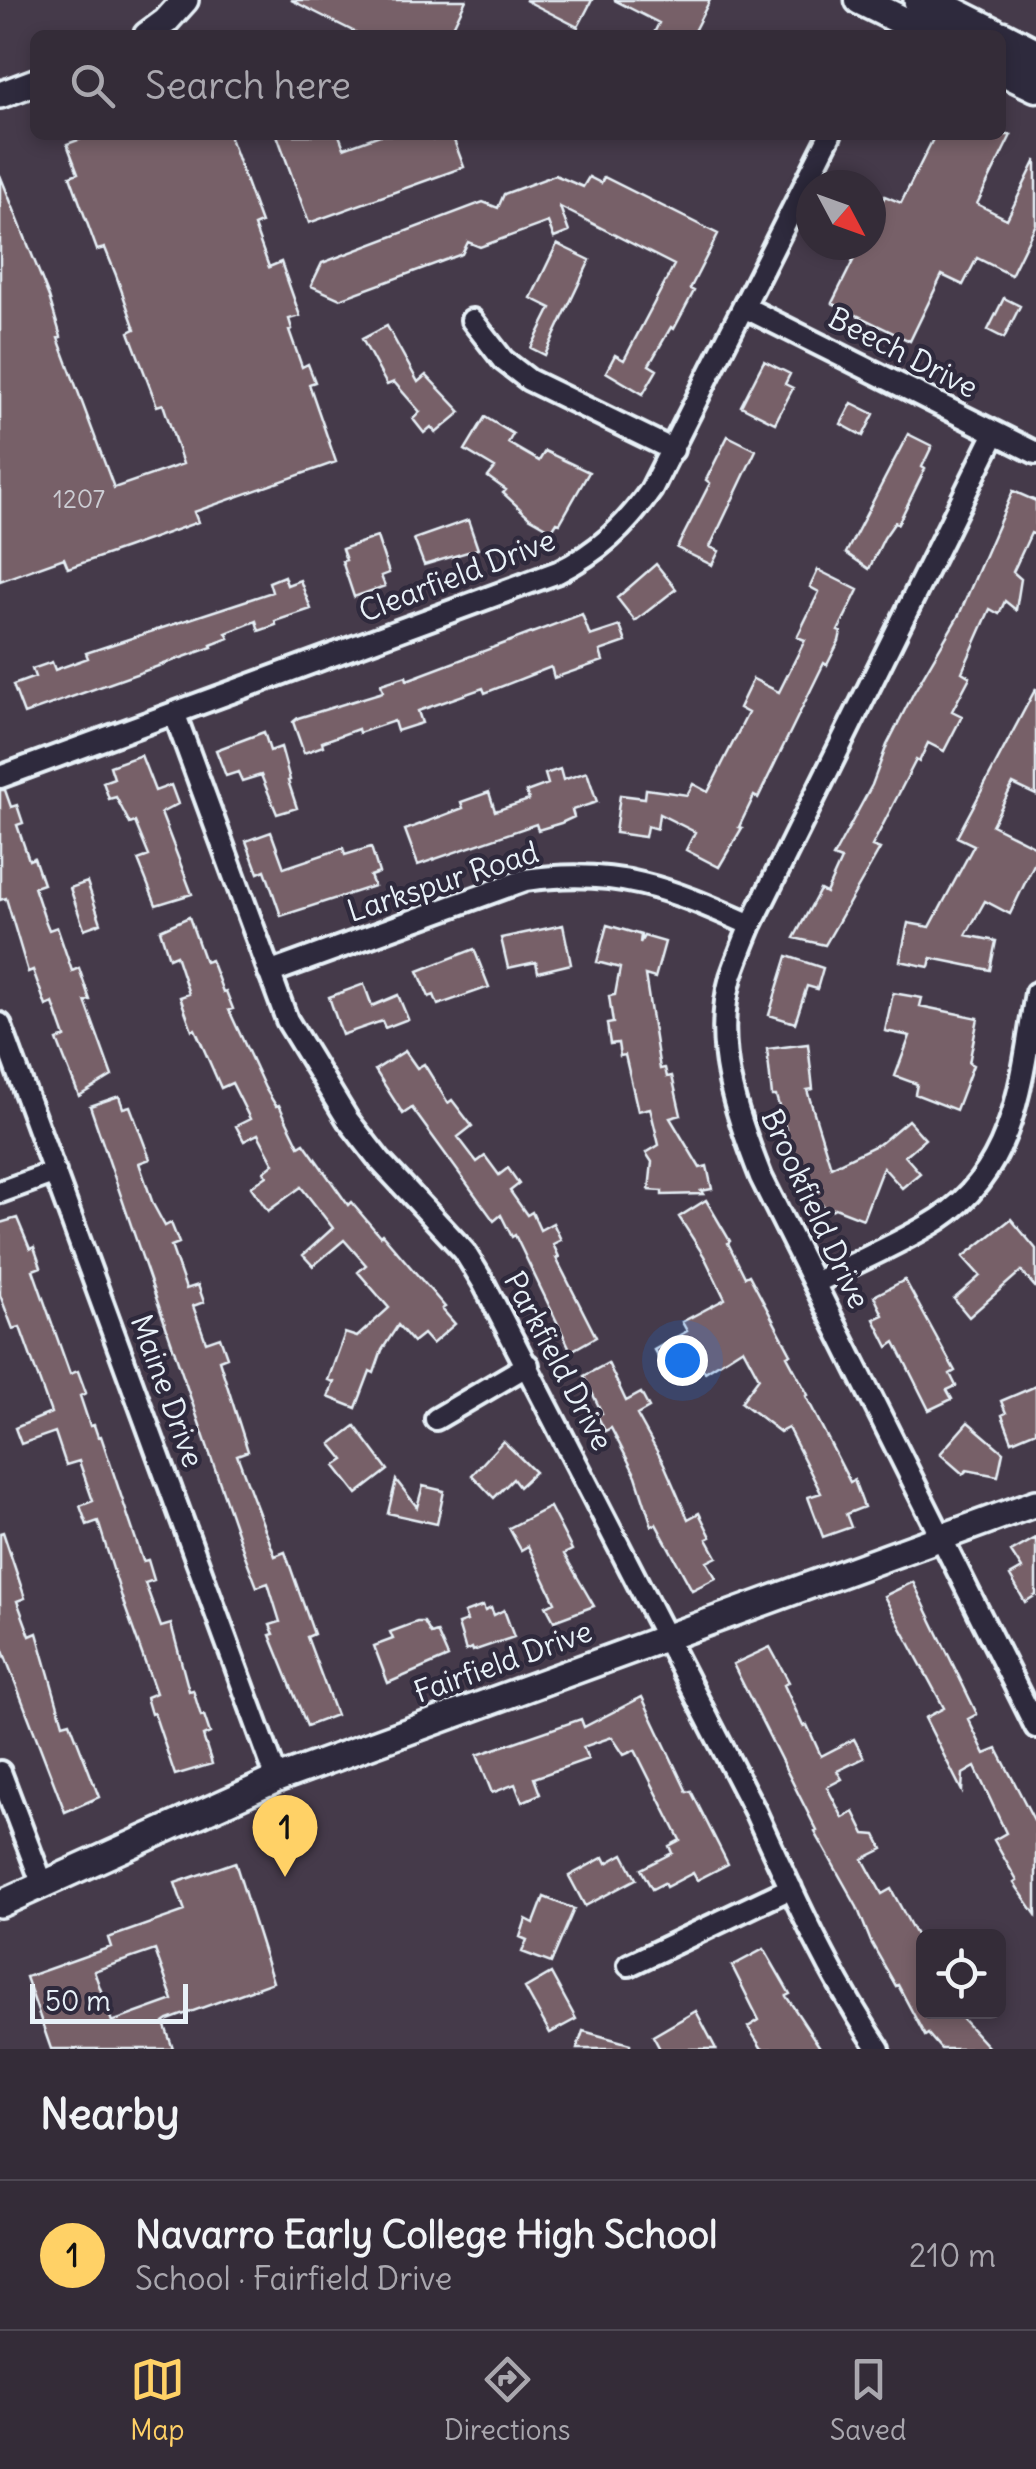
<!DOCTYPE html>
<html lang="en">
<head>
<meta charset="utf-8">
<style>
	:root { --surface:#342c38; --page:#3f3843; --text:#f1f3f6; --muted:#a9a7ae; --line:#4e4853; --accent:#ffd166 }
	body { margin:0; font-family:Delius,sans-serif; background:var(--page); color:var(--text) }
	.controls { position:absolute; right:30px; bottom:30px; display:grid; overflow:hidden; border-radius:15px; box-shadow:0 5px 15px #0003 }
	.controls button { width:90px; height:90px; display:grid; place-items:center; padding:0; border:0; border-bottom:2px solid var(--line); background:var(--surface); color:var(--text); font:50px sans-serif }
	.compass { position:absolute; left:796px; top:170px; width:90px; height:90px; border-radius:50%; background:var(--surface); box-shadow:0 5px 15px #0003; rotate:131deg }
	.scale { position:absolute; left:30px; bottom:25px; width:158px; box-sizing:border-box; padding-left:10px; border:5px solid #e8f1f8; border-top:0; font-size:28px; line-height:35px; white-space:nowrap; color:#e8f1f8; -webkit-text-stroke:8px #2f2a3d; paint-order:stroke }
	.you { position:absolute; left:682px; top:1360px; width:35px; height:35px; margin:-25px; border:8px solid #fff; border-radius:50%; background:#1a73e8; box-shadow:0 0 0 15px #1a73e833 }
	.badge { display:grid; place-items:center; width:65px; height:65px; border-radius:50%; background:var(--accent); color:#111; font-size:32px; font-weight:700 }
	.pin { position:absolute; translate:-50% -82px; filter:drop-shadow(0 2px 5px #0008) }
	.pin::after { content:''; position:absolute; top:52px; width:35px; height:30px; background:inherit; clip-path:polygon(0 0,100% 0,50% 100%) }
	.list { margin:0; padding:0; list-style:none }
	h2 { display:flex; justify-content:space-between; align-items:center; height:130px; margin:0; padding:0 40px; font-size:42px }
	h2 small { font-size:32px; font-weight:400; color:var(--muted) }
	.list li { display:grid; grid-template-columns:65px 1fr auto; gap:30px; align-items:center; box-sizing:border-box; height:150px; padding:0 40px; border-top:2px solid var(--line) }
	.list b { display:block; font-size:38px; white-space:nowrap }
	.list p { margin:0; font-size:32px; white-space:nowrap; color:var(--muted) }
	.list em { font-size:32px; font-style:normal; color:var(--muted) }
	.icon { flex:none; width:55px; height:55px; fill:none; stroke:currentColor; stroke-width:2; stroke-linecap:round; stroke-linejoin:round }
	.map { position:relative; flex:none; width:1036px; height:2049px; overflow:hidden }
	.search { position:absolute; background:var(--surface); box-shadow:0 5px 15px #0003; left:30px; right:30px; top:30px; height:110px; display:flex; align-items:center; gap:25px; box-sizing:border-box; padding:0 35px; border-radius:15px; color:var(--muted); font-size:38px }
	.sheet { height:280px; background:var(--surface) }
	nav { display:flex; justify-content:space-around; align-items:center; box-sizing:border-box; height:140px; border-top:2px solid var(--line); background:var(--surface); font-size:28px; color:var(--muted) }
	nav a { display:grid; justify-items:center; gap:5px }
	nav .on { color:var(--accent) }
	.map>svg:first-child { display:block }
	.building { fill:#776067; stroke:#e8f1f8; stroke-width:2.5; fill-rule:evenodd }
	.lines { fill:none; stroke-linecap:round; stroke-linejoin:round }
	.minor-casing { stroke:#e8f1f8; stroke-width:28 }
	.tertiary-casing { stroke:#e8f1f8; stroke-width:32 }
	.secondary-casing { stroke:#e8f1f8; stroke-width:35 }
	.motorway-casing { stroke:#e8f1f8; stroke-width:42 }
	.minor { stroke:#2f2a3d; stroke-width:20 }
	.tertiary { stroke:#2f2a3d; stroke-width:25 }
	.secondary { stroke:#2f2a3d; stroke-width:28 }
	.motorway { stroke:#2f2a3d; stroke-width:35 }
	.labels { text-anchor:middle; stroke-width:9; stroke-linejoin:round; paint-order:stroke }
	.number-label { font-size:25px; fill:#cccdd4 }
	.street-label { font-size:30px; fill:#e8f1f8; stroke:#2f2a3d }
</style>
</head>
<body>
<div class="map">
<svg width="1036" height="2049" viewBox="0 0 1036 2049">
	<rect width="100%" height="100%" fill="#453a4a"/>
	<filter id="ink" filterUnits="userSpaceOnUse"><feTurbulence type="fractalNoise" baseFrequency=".01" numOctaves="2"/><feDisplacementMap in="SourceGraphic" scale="20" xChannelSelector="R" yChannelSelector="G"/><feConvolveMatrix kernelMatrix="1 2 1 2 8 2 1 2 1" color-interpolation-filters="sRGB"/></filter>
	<g filter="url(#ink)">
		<path class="building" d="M 291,0 L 466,0 L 449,35 L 361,35 Z
			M 525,0 L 592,0 L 578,27 Z
			M 614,0 L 710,0 L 692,35 L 653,35 L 659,23 Z
			M 92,135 L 229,135 L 261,223 L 254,226 L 269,267 L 281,262 L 300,316 L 289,319 L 292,329 L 289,330 L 302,367 L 308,364 L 315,382 L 309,384 L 336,462 L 194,512 L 198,522 L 126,548 L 68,568 L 64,558 L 0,581 L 0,175 L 49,297 L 61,337 L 58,338 L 114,488 L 183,464 L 163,404 L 157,406 L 129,332 L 135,329 L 116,275 L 105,248 L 97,250 L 70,176 L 78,173 L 67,144 Z
			M 277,135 L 339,135 L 344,148 L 380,135 L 431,135 L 433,140 L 452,135 L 464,167 L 309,223 Z
			M 935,135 L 1011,135 L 977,204 L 1007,219 L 1036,160 L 1036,224 L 1011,275 L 977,258 L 963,285 L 942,275 L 910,341 L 832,303 L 861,245 L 871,245 L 871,224 L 885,196 L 901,203 Z
			M 555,175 L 583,187 L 589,177 L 601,183 L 604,177 L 718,234 L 690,289 L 694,291 L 674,329 L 671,327 L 649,365 L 657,370 L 643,394 L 606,372 L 615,355 L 624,360 L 674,265 L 560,207 L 569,232 L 554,238 L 548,222 L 480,247 L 468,242 L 462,254 L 340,299 L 311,286 L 322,263 L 483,202 L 498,208 L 504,194 Z
			M 557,244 L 590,260 L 545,355 L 531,348 L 551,308 L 531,298 Z
			M 1004,298 L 1020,306 L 1004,338 L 988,330 Z
			M 387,326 L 418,382 L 426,375 L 461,412 L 436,433 L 431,427 L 424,433 L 413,419 L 420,412 L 394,382 L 387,385 L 362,339 Z
			M 764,361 L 790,374 L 785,384 L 793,388 L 775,423 L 741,406 Z
			M 852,403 L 874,414 L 863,436 L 841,424 Z
			M 485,417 L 513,434 L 508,443 L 539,461 L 545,451 L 589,472 L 560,523 L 557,522 L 552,530 L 529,517 L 503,493 L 506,490 L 488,477 L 495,468 L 465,450 Z
			M 908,434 L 932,446 L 922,467 L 925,469 L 898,524 L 895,522 L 884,538 L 869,569 L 846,553 Z
			M 728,436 L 756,450 L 710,547 L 719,551 L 712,565 L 677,548 L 710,483 L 706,480 Z
			M 1013,491 L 1036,501 L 1036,535 L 1031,533 L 1013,572 L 1021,579 L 1016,610 L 1005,601 L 999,614 L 990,609 L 962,672 L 970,677 L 952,711 L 962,716 L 944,751 L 928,743 L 919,762 L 916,760 L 872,846 L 880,849 L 825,945 L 794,938 L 820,890 L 826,893 L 841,860 L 833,857 L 872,785 L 887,745 L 914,692 L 959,615 Z
			M 468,520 L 478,549 L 424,565 L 414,539 Z
			M 377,537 L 389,573 L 381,576 L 385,586 L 354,597 L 342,561 L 346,560 L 342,549 Z
			M 656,564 L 676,589 L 635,621 L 617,598 Z
			M 818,570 L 858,590 L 838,631 L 841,632 L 839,641 L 827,665 L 824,663 L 758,798 L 754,796 L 739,827 L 742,828 L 719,867 L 686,850 L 695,832 L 659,814 L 657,829 L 647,826 L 645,837 L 615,833 L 620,795 L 645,798 L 646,789 L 687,795 L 693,784 L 708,792 L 748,713 L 739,708 L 753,679 L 779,692 L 805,640 L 797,637 L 819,592 L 810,587 Z
			M 284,576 L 287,585 L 300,580 L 311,609 L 275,621 L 276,625 L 259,631 L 256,621 L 226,633 L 229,638 L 211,645 L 212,647 L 24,714 L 13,685 L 35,677 L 32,669 L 52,662 L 55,670 L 88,658 L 86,653 L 272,592 L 269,582 Z
			M 582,614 L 590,636 L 620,626 L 626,642 L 600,651 L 603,661 L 554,678 L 551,667 L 485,693 L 483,688 L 418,711 L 422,723 L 397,731 L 394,721 L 359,733 L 358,729 L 322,742 L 323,746 L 304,753 L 293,722 L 298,718 L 383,692 L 381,684 L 406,676 L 407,680 Z
			M 1036,688 L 1036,795 L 1013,784 L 992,825 L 1036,847 L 1036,860 L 1010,914 L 985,901 L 966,935 L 996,941 L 990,970 L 931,958 L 929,967 L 900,961 L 908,923 L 930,927 L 974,845 L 957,837 Z
			M 264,732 L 270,751 L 281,747 L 290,780 L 288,781 L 297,808 L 277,814 L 261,775 L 242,781 L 238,772 L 226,776 L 216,750 Z
			M 141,755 L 155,791 L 171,785 L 178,804 L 161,813 L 192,894 L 156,905 L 138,860 L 149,856 L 135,822 L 130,824 L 116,797 L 109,799 L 103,782 L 114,778 L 110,766 Z
			M 560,769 L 563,780 L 587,772 L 597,802 L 572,810 L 574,817 L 561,823 L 538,830 L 536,824 L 418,865 L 405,830 L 463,808 L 461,802 L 489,792 L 495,811 L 529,800 L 526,792 L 548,784 L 545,774 Z
			M 0,790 L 5,790 L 11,807 L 17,805 L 23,823 L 17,825 L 29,860 L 34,858 L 43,884 L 34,887 L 45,920 L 49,930 L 57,927 L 72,971 L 79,968 L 90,1000 L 85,1001 L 112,1076 L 79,1096 L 57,1040 L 65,1037 L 53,1003 L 46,1006 L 33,970 L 28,972 L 6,898 L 0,900 Z
			M 271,832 L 284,868 L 343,848 L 345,855 L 371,847 L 379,873 L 370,876 L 374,886 L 281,916 L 265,870 L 258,873 L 246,841 Z
			M 87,882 L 101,923 L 84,929 L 70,888 Z
			M 189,917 L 205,962 L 211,960 L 223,992 L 226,991 L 233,1009 L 229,1010 L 265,1088 L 276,1106 L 279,1105 L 299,1146 L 304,1143 L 348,1205 L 351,1202 L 380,1236 L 382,1234 L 445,1307 L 442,1309 L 455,1324 L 432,1344 L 423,1334 L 413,1342 L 398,1325 L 382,1350 L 374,1373 L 370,1371 L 356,1408 L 328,1397 L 334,1382 L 328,1380 L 345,1333 L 357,1337 L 389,1308 L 358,1272 L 366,1265 L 344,1240 L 313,1266 L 303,1255 L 333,1228 L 301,1187 L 268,1211 L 251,1187 L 267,1176 L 264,1172 L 274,1164 L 258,1134 L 244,1141 L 236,1126 L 250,1119 L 232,1083 L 221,1088 L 195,1029 L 192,1030 L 180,997 L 189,994 L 176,955 L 169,958 L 160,930 Z
			M 563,925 L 571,964 L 538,972 L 536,962 L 508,968 L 501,938 Z
			M 607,925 L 641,935 L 640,943 L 644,936 L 665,942 L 655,978 L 645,975 L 651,1013 L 660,1069 L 665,1068 L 667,1077 L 672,1076 L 681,1115 L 670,1118 L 700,1168 L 707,1166 L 712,1189 L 701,1191 L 703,1194 L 662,1195 L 662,1191 L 649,1190 L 652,1162 L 646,1153 L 659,1145 L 650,1108 L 638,1111 L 625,1055 L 620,1056 L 618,1043 L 610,1044 L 607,1024 L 613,1023 L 609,996 L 615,995 L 620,968 L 597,962 Z
			M 474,949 L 489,987 L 438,1005 L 434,995 L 429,997 L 418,971 Z
			M 787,956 L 823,968 L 817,989 L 807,986 L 795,1023 L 769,1015 Z
			M 364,984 L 372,1006 L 398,995 L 408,1019 L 385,1028 L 382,1021 L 342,1035 L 329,997 Z
			M 893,993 L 922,998 L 920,1006 L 978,1018 L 969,1063 L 973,1065 L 956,1110 L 915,1094 L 917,1084 L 895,1076 L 910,1036 L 885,1031 Z
			M 808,1044 L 813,1089 L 807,1090 L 831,1167 L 881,1143 L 908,1120 L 925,1139 L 905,1156 L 920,1173 L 902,1188 L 883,1167 L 863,1219 L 835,1208 L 828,1212 L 801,1180 L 776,1096 L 772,1096 L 767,1049 Z
			M 405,1051 L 417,1068 L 424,1064 L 448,1103 L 452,1100 L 472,1126 L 458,1137 L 477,1162 L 485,1156 L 499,1175 L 508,1168 L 519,1184 L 510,1191 L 527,1215 L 532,1212 L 540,1230 L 553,1223 L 561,1240 L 553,1244 L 559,1257 L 556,1258 L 596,1337 L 571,1351 L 515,1235 L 512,1237 L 501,1215 L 494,1221 L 412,1108 L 403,1114 L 375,1070 Z
			M 119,1096 L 123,1108 L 130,1106 L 150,1159 L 139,1163 L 153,1204 L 165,1226 L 171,1223 L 179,1243 L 171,1246 L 186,1289 L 198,1285 L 204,1302 L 193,1306 L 206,1342 L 220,1337 L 227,1357 L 219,1360 L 248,1451 L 237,1455 L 275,1556 L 285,1552 L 314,1634 L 307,1637 L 336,1715 L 307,1726 L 270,1635 L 274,1634 L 270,1625 L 280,1622 L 268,1583 L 257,1587 L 244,1553 L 90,1106 Z
			M 706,1200 L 730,1241 L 728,1243 L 745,1277 L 749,1275 L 791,1354 L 787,1356 L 808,1395 L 806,1396 L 850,1482 L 854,1480 L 864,1507 L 846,1514 L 851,1527 L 823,1537 L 808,1497 L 821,1493 L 788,1428 L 780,1432 L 741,1402 L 759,1378 L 743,1348 L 705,1372 L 693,1354 L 684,1359 L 677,1354 L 680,1361 L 665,1369 L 654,1350 L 687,1331 L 682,1322 L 725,1299 L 704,1256 L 679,1217 Z
			M 17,1218 L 30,1249 L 34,1247 L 41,1267 L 33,1270 L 70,1374 L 78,1371 L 86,1393 L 80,1396 L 90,1426 L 94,1425 L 98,1437 L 101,1436 L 143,1561 L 148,1560 L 154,1580 L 145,1583 L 161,1627 L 171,1624 L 189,1691 L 193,1690 L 201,1716 L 204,1715 L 210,1733 L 203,1736 L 212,1764 L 175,1775 L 154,1713 L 151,1714 L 146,1697 L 156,1693 L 124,1604 L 98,1521 L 87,1525 L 80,1506 L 93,1501 L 79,1461 L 66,1465 L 55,1432 L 21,1444 L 15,1428 L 51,1413 L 20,1327 L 13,1329 L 0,1295 L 0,1223 Z
			M 1011,1219 L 1036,1249 L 1036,1288 L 1021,1271 L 969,1317 L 954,1299 L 980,1276 L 963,1257 Z
			M 905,1280 L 955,1371 L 950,1374 L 956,1386 L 947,1390 L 952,1399 L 929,1410 L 895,1342 L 888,1347 L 874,1319 L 883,1315 L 874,1296 Z
			M 608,1363 L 626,1401 L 641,1393 L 649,1408 L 637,1415 L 664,1464 L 688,1519 L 699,1513 L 711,1537 L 707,1539 L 717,1557 L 707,1562 L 716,1578 L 692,1590 L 656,1524 L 652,1526 L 636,1476 L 611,1428 L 605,1431 L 597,1415 L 602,1413 L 584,1376 Z
			M 1036,1386 L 1036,1431 L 1012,1441 L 1002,1415 L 1006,1413 L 1001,1401 Z
			M 968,1422 L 1003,1452 L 998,1476 L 967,1470 L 963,1474 L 940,1454 Z
			M 355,1426 L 388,1470 L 357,1494 L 335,1466 L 344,1460 L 331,1444 Z
			M 503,1441 L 535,1472 L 519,1487 L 513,1479 L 494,1498 L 472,1475 Z
			M 396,1480 L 417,1507 L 423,1486 L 444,1491 L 437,1524 L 388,1513 Z
			M 550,1507 L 572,1550 L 564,1554 L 594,1606 L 554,1621 L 546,1606 L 555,1602 L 528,1546 L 521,1550 L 509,1528 Z
			M 3,1532 L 25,1598 L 17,1601 L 30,1636 L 37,1633 L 63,1724 L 70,1722 L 99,1797 L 65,1812 L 0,1643 L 0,1533 Z
			M 1036,1538 L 1036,1595 L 1025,1602 L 1010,1576 L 1022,1569 L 1011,1552 Z
			M 913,1582 L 977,1714 L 968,1719 L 985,1754 L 997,1749 L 1036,1824 L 1036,1915 L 1014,1883 L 1017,1881 L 994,1840 L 1006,1833 L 975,1767 L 963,1774 L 962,1791 L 925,1718 L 944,1708 L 884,1596 Z
			M 483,1606 L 485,1611 L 491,1608 L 494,1615 L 504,1610 L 514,1637 L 473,1651 L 472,1648 L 466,1651 L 458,1624 L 467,1621 L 464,1613 Z
			M 417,1622 L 424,1622 L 431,1634 L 437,1632 L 448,1657 L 388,1683 L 374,1646 L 393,1639 L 390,1632 Z
			M 770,1647 L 789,1682 L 784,1685 L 803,1726 L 807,1725 L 821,1756 L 854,1739 L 864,1758 L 837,1771 L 842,1779 L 827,1787 L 843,1818 L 854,1812 L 865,1834 L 876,1835 L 883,1849 L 863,1859 L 882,1894 L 891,1889 L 924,1950 L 924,2012 L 956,2012 L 990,2049 L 941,2049 L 928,2034 L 925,2036 L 898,1985 L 896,1986 L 871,1942 L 857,1907 L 815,1832 L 817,1831 L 733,1664 Z
			M 642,1697 L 687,1792 L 691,1791 L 728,1864 L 697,1880 L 693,1873 L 666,1887 L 664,1883 L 652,1889 L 641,1869 L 672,1853 L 669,1846 L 680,1840 L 635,1750 L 624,1755 L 612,1737 L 583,1747 L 588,1759 L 534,1778 L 540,1794 L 522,1802 L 515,1784 L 492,1793 L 477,1755 L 581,1719 L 584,1727 Z
			M 623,1854 L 636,1879 L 585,1906 L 569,1876 L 604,1857 L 607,1863 Z
			M 235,1862 L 273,1982 L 168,2020 L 164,2023 L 173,2049 L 51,2049 L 26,1977 L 111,1947 L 108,1938 L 185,1911 L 175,1883 ZM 155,1950 L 173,2000 L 112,2022 L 94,1971 Z
			M 544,1897 L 574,1909 L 551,1963 L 522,1952 L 527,1940 L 520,1937 L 526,1919 L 534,1923 Z
			M 764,1949 L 790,1994 L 786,1996 L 821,2049 L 762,2049 L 748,2027 L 759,2020 L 732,1966 Z
			M 551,1973 L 576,2019 L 550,2033 L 525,1988 Z
			M 696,2011 L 716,2049 L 660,2049 L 653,2036 Z
			M 583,2031 L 630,2044 L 630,2049 L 577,2049 Z"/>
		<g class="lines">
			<g class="minor-casing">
				<path id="minor" d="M 744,307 L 1036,453
					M 472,320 L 503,360 L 529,380 L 673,450
					M 995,433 L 751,925 C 744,942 737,959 731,977 C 712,1045 736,1114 761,1177 L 1036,1727
					M 175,715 L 287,1020 L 348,1120 L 380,1161 L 464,1251 L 483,1282 L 755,1811 C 792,1892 829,1975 879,2049
					M 0,777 L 558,572 C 598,552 625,527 651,490 L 830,135
					M 269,973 L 525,880 C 617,867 668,888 751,925
					M 0,1024 L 277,1779
					M 0,1192 L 55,1172
					M 815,1283 C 855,1262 900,1244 939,1219 C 1016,1169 1022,1076 1036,993
					M 436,1419 L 528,1365
					M 0,1772 L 43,1885
					M 629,1965 L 791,1888"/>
			</g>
			<g class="tertiary-casing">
				<path id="tertiary" d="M 147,35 L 166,21 L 185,0
					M 0,95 L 35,82
					M 0,1904 L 277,1779 L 1036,1503"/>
			</g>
			<g class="secondary-casing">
				<path id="secondary" d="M 860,0 L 931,35
					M 1001,70 L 1036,87"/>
			</g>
			<g class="motorway-casing">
				<path id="motorway" d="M 922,0 L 992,35
					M 1001,39 L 1036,57"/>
			</g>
			<use href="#minor" class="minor"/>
			<use href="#tertiary" class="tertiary"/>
			<use href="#secondary" class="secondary"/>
			<use href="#motorway" class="motorway"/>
		</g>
	</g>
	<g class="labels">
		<g class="number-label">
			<text x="79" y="508">1207</text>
		</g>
		<g class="street-label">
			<text transform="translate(903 353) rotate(27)" y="10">Beech Drive</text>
			<text transform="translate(457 576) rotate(-21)" y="10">Clearfield Drive</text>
			<text transform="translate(443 882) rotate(-18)" y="10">Larkspur Road</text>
			<text transform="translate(815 1209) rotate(65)" y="10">Brookfield Drive</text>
			<text transform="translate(558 1361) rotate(62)" y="10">Parkfield Drive</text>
			<text transform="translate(167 1391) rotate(70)" y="10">Maine Drive</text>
			<text transform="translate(503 1662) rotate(-20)" y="10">Fairfield Drive</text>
		</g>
	</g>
</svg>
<div class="controls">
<button><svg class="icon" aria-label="locate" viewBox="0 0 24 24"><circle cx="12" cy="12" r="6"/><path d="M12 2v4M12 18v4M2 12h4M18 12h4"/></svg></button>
</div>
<svg class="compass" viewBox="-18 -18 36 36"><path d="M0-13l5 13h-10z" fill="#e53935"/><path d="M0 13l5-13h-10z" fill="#a9a7ae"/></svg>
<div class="scale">50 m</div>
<div class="you"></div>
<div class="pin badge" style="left:285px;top:1877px">1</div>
<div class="search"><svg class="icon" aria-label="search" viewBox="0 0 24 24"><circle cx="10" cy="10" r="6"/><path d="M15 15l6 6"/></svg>Search here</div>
</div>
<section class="sheet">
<h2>Nearby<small></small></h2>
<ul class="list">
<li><span class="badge">1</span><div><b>Navarro Early College High School</b><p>School · Fairfield Drive</p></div><em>210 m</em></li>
</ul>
</section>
<nav>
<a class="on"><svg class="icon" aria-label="map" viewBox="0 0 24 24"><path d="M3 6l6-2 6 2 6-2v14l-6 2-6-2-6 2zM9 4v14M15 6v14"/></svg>Map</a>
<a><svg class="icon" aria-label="directions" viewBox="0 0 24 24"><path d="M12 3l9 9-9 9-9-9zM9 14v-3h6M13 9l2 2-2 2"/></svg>Directions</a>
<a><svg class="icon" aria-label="saved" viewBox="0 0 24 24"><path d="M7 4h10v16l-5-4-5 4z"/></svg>Saved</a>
</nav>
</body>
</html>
